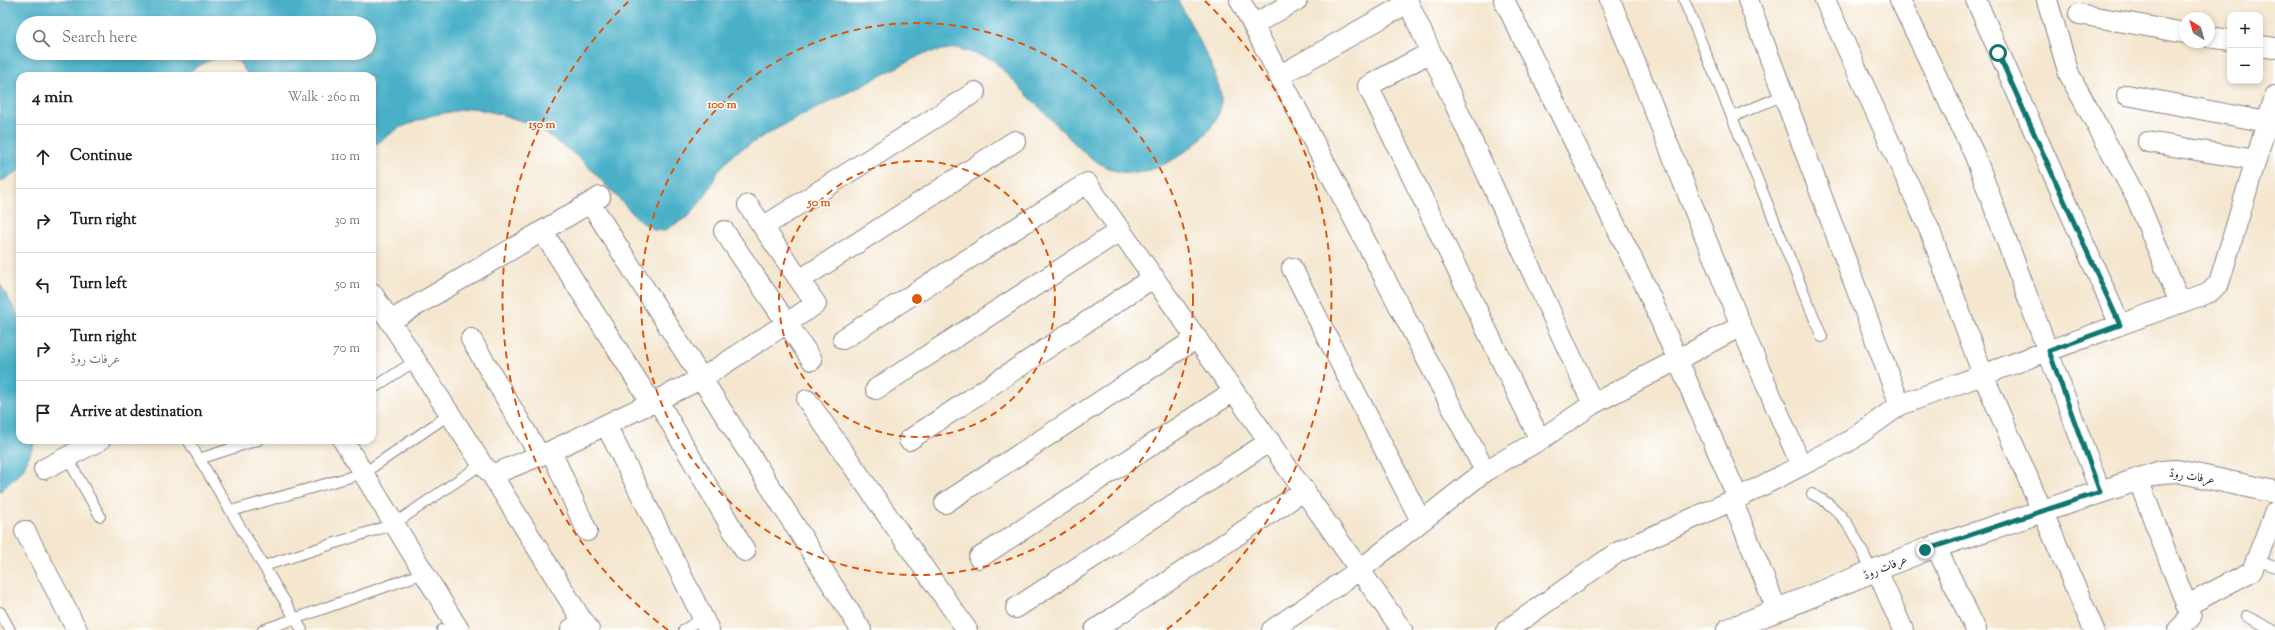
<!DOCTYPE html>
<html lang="en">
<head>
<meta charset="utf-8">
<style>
	:root { --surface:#fff; --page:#f2f2f2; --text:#222; --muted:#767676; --line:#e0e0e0 }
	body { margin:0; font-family:"Sorts Mill Goudy",Amiri,serif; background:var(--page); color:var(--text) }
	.controls { position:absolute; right:12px; top:12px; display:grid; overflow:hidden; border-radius:8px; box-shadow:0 2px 6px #0003 }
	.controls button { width:36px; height:36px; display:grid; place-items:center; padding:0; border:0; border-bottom:1px solid var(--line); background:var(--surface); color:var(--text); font:20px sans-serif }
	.compass { position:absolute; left:2179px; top:12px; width:36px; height:36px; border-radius:50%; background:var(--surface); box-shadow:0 2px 6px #0003; rotate:323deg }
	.stop { position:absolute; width:12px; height:12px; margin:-9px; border:3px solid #0f766e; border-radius:50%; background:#fff }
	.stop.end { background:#0f766e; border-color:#fff; box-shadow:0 1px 4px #0008 }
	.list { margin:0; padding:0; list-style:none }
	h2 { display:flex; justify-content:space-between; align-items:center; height:52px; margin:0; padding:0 16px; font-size:17px }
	h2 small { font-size:13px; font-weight:400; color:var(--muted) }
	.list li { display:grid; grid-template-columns:26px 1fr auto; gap:12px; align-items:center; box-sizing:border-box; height:64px; padding:0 16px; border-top:1px solid var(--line) }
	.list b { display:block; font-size:15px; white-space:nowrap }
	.list p { margin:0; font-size:13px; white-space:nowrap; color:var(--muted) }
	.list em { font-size:13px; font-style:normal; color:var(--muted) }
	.icon { flex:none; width:22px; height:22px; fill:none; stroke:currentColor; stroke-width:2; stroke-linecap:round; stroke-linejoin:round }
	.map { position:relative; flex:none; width:2275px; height:630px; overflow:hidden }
	.search { position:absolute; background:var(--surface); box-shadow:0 2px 6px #0003; left:16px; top:16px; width:360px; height:44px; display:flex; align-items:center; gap:10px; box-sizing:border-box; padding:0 14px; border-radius:22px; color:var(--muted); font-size:15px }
	.panel { position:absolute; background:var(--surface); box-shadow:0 2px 6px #0003; left:16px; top:72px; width:360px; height:372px; border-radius:12px }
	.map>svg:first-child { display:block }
	.water { fill:#49b0c8; stroke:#366982; fill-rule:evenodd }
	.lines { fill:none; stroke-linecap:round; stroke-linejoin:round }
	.service-casing { stroke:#8b8485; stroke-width:12 }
	.minor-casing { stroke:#8b8485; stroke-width:22 }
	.tertiary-casing { stroke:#8b8485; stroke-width:24 }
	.service { stroke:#fff; stroke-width:10 }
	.minor { stroke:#fff; stroke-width:20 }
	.tertiary { stroke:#fff; stroke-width:22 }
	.route { stroke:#0f766e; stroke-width:5 }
	.ring { fill:none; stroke:#de560e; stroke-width:2; stroke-dasharray:7 5 }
	.labels { text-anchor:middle; stroke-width:3; stroke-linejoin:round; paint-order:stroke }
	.street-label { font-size:12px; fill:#22223b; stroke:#fff }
	.centre { fill:#de560e; stroke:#fff; stroke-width:2 }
	.ring-label { font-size:12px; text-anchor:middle; font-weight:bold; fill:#de560e; stroke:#fff; stroke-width:3; stroke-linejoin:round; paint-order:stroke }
</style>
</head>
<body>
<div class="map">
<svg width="2275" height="630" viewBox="0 0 2275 630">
	<rect width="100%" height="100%" fill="#fff"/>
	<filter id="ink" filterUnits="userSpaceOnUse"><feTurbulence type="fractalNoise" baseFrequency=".025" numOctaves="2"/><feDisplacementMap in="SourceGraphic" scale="8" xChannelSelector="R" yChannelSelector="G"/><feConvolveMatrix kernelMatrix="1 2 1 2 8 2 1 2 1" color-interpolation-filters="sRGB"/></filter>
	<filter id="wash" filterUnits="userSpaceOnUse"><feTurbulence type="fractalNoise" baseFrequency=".012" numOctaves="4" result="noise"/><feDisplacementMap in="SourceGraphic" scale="16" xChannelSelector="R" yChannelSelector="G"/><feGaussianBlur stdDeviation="0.9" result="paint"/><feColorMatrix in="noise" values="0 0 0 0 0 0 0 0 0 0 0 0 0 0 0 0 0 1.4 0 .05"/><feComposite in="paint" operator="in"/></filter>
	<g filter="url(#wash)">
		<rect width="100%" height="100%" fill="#f4e6cf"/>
		<path class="water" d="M 0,0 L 1178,0 C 1190,24 1219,72 1221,97 C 1225,129 1173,166 1145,171 C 1139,173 1128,172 1121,172 C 1107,170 1094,160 1083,152 L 992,59 L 956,48 L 925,53 L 776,129 L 735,153 L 719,170 L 706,195 L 689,216 L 664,231 L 654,230 L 640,221 L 583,161 L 536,126 L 500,114 L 473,108 L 433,115 L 399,128 L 372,147 L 372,76 L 249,76 L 238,61 L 222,56 L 206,62 L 181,76 L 20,76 L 20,170 L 0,182 ZM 23,23 L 369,23 L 369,53 L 23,53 Z
			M 0,284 L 20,319 L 20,440 L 36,440 L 23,470 L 0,492 Z"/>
	</g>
	<g filter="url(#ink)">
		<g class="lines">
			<g class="service-casing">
				<path id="service" d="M 1684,0 L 1822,337
					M 1732,117 L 1784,95
					M 372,389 L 415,361
					M 188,440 L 302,630
					M 67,457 L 100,516
					M 199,459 L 258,440
					M 1812,494 C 1847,510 1856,539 1872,572
					M 231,511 L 364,473 L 450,414
					M 2257,560 L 2275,567
					M 264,566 L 394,524 L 482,464
					M 0,612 L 10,630
					M 2246,616 L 2273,630
					M 263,630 L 424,573
					M 442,630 L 456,626
					M 684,630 L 702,618"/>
			</g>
			<g class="minor-casing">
				<path id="minor" d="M 1240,0 L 1485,471
					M 1407,0 L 1593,404
					M 1504,0 L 1645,285 L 1738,498
					M 1610,0 L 1741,326 L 1801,465
					M 1748,0 L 1900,405
					M 1825,0 L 1930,231 L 1983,375 L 2094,630
					M 1900,0 L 1975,156 L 2100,491
					M 1976,0 L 2120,325
					M 2047,0 L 2069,74 L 2137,199 L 2180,303
					M 2079,14 L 2185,33
					M 1253,25 L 1297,0
					M 2209,37 L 2230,40
					M 2260,46 L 2275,48
					M 1431,52 L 1368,86 L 1540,440
					M 1279,76 L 1408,3
					M 2127,95 L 2267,122
					M 2148,142 L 2256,160
					M 591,204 L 861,630
					M 763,227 L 975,92
					M 724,231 L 812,360
					M 543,232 L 652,404
					M 1292,268 L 1421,521
					M 800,280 L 1015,141
					M 372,293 L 482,464 L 492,475 L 583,622
					M 390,321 L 600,197
					M 471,339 L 540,456
					M 843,339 L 1087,183 L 1402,630
					M 876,389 L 1121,230
					M 807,400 L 967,630
					M 658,401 L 745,551
					M 606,425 L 709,630
					M 343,440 L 459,630
					M 909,440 L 1154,277
					M 551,451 L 587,531
					M 44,469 L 100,440
					M 492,475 L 551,451 L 701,379 L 816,304 L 748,205
					M 2138,479 L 2191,617 L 2178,630
					M 1732,500 L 1777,610
					M 945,503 L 1197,338
					M 25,531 L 77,630
					M 1936,547 L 1976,630
					M 979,558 L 1234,391
					M 1877,570 L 1903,630
					M 2186,606 L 2252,571 L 2275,512
					M 1016,608 L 1270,441
					M 1095,630 L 1305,490
					M 1272,630 L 1361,569 L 1485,471 L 1540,440 L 1593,404 L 1741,326
					M 1507,630 L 1618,552 L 1738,498 L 1851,440 L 1900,405 L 2210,292 L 2219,283 L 2275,96"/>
			</g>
			<g class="tertiary-casing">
				<path id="tertiary" d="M 572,630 L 583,622 L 588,630
					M 1728,630 L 1925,550 L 2161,472 L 2177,471 L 2275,492"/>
			</g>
			<use href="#service" class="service"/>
			<use href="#minor" class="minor"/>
			<use href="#tertiary" class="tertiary"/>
		</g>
	</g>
	<g class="lines" filter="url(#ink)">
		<path class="route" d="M 1925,550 L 2100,492 L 2049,351 L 2120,325 L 1998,53"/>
	</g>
	<g class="ring">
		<circle cx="917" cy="299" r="138"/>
		<circle cx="917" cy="299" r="276"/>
		<path d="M668 630A414 414 0 0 1 629 1M1205 1A414 414 0 0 1 1166 630"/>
	</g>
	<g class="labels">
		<g class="street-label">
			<text transform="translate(2192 476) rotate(9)" y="4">عرفات روڈ</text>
			<text transform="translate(1885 567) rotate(-22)" y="4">عرفات روڈ</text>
		</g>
	</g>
	<circle cx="917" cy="299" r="6" class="centre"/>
	<g class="ring-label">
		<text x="722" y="108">100 m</text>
		<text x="542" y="128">150 m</text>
		<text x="819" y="206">50 m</text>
	</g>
</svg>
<div class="controls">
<button>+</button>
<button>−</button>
</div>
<svg class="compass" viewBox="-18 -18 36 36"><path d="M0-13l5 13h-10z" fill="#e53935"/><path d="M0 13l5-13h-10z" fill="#767676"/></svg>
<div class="stop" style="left:1998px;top:53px"></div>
<div class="stop end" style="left:1925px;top:550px"></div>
<div class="search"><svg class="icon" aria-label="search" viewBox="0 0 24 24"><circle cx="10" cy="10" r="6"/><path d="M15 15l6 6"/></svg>Search here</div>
<section class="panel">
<h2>4 min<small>Walk · 260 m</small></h2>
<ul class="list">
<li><svg class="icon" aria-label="ahead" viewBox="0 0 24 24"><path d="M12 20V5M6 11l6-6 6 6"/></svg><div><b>Continue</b></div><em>110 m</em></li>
<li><svg class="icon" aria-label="right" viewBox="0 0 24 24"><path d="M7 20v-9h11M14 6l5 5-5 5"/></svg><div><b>Turn right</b></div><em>30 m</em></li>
<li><svg class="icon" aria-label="left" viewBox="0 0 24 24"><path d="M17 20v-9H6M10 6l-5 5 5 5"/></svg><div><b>Turn left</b></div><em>50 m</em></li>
<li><svg class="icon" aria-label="right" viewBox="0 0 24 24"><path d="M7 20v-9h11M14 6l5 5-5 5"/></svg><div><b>Turn right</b><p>عرفات روڈ</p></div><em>70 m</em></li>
<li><svg class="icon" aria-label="arrive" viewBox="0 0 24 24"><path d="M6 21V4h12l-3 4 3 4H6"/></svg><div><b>Arrive at destination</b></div></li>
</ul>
</section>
</div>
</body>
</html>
